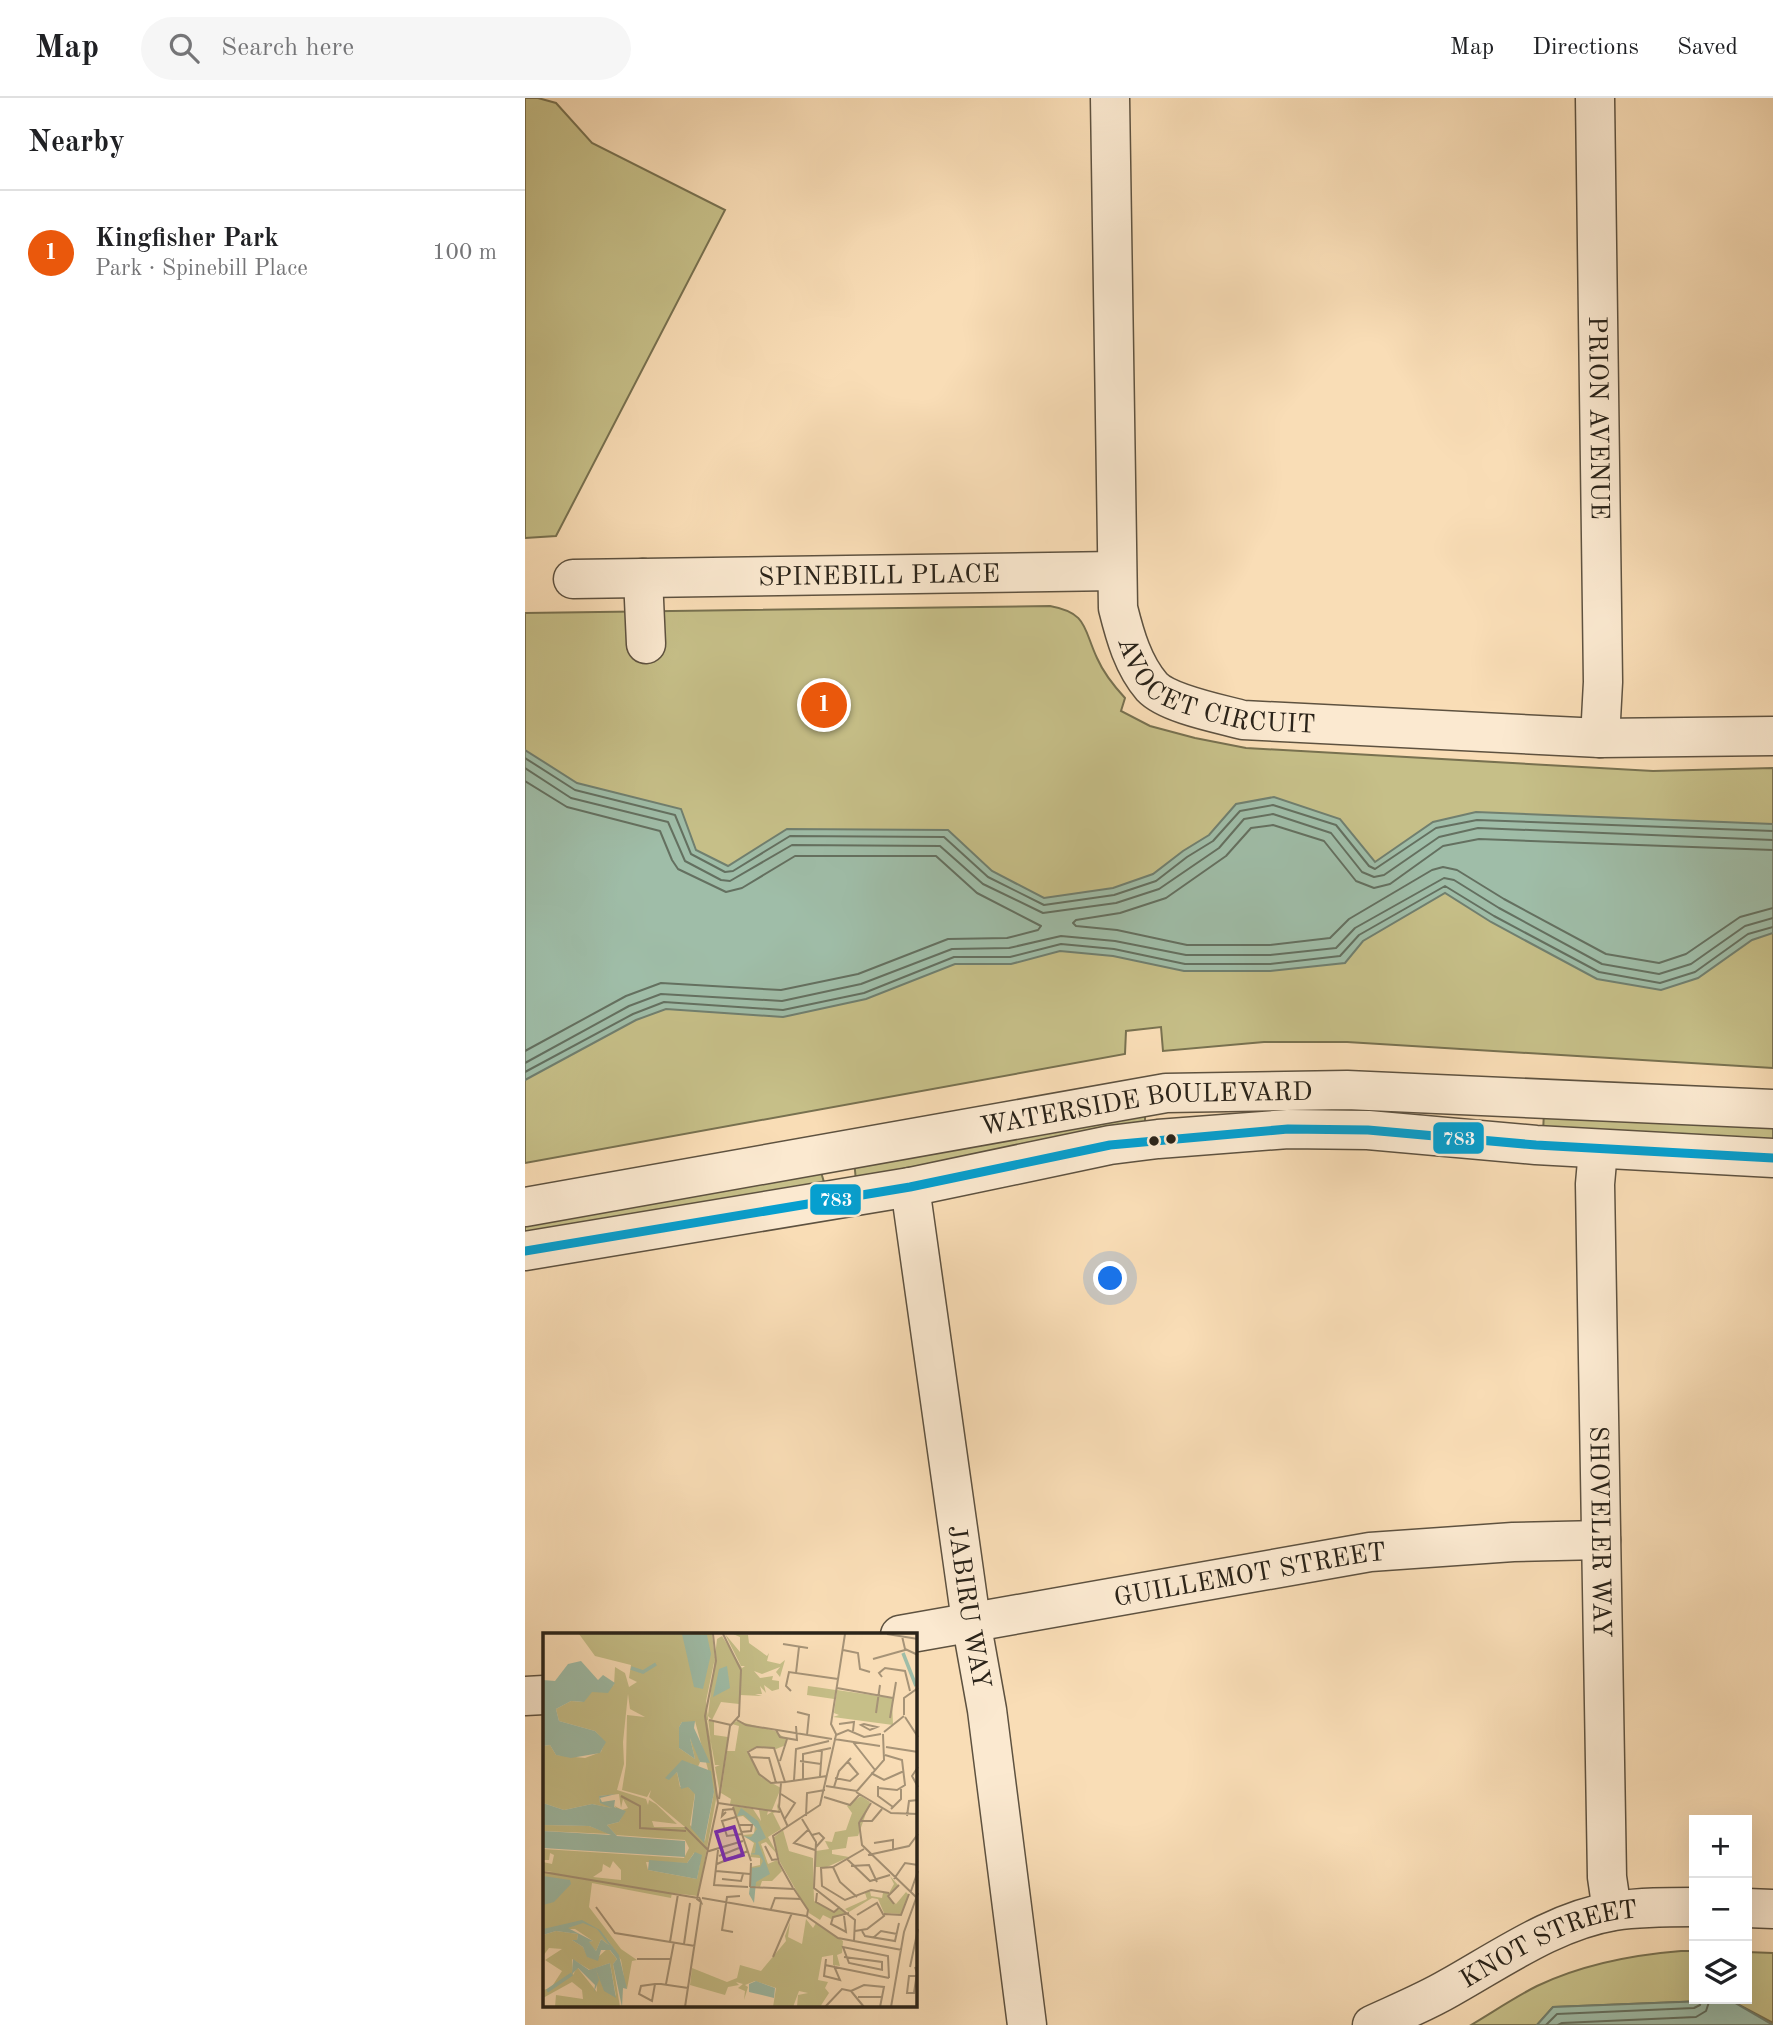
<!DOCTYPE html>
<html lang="en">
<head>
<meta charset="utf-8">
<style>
	:root { --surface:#fff; --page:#f6f6f6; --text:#202124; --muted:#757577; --line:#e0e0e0; --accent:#ea580c }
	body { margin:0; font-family:"Old Standard TT",serif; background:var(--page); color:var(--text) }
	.controls { position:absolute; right:21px; bottom:21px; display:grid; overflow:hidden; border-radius:0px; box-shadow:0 7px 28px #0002 }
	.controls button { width:63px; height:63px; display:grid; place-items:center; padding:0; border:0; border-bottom:2px solid var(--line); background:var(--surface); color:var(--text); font:35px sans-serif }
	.you { position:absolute; left:586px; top:1181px; width:24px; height:24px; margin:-18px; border:5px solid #fff; border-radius:50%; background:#1a73e8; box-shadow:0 0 0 10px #1a73e833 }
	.badge { display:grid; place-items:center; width:46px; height:46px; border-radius:50%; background:var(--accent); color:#fff; font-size:23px; font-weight:700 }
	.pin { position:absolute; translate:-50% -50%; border:4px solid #fff; box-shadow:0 2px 7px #0006 }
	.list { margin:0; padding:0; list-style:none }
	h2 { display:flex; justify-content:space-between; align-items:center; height:91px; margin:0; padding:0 28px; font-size:30px }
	h2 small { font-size:23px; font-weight:400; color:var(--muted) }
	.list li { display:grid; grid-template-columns:46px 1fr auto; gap:21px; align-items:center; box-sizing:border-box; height:126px; padding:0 28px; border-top:2px solid var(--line) }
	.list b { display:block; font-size:26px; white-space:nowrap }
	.list p { margin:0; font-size:23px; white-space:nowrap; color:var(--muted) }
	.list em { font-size:23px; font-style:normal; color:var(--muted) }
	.icon { flex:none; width:38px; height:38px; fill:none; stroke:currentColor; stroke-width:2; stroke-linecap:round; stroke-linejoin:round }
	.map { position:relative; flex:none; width:1248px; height:1927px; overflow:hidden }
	header { display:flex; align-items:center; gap:42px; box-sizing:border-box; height:98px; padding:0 35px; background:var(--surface); border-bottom:2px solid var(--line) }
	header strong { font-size:33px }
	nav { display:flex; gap:38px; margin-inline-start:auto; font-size:24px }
	.search { width:490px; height:63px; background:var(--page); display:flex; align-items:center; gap:18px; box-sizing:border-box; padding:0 24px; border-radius:38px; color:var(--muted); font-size:26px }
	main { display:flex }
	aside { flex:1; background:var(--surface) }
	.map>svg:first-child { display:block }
	.green { fill:#c6bf88; stroke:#787150; stroke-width:2 }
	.water { fill:#9fbda8; stroke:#707f6f; stroke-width:2 }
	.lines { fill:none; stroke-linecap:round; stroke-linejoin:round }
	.shore { stroke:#647060; stroke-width:2 }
	.minor-casing { stroke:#5e5240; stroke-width:41 }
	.minor { stroke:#fbe9d0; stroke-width:38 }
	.bus-1-casing { stroke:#fbe9d0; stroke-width:14 }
	.bus-1 { stroke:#069fcf; stroke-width:9 }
	.bus-dot { fill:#2a2319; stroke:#fbe9d0; stroke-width:2.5 }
	.labels { text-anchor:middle; stroke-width:5; stroke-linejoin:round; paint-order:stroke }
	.street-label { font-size:26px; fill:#2a2319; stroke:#fbe9d0 }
	.inset-river { fill:none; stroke:#9fbda8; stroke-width:3.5 }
	.inset-road { fill:none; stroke:#a69377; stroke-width:2 }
	.view { fill:#7b2cbf; fill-opacity:0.15; stroke:#7b2cbf; stroke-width:3.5 }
	.inset-edge { fill:none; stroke:#2a2319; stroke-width:3.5 }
	.line-badge { stroke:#fbe9d0; stroke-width:2.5 }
	.badge-label { font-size:19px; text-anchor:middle; font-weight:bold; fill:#fff }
</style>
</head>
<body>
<header>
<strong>Map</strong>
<div class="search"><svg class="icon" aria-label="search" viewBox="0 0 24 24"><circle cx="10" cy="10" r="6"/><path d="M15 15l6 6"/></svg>Search here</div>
<nav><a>Map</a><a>Directions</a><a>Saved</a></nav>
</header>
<main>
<aside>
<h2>Nearby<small></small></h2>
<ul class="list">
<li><span class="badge">1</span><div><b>Kingfisher Park</b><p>Park · Spinebill Place</p></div><em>100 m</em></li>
</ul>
</aside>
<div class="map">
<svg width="1248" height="1927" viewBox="0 0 1248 1927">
	<rect width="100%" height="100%" fill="#f9ddb6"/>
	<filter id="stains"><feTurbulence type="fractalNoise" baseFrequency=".00286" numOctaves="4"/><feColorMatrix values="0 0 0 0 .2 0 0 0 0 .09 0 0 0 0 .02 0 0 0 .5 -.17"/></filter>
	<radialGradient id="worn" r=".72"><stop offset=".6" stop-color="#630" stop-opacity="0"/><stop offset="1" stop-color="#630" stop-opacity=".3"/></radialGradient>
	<path class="green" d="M 0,0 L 13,0 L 31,5 L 67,45 L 200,112 L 31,438 L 0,440 Z
		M 525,508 C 563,515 558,530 572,560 C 579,576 588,587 600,600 L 596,613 L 625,628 L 670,640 L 721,650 L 1128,673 L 1248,670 L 1248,970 L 822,944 L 739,944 L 638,953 L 636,929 L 601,933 L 600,956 L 0,1065 L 0,515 Z
		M 620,1013 L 620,1030 L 331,1083 L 329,1062 Z
		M 1019,1013 L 1248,1025 L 1248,1050 L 1018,1035 Z
		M 296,1074 L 301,1091 L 0,1141 L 0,1124 Z
		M 1156,1853 L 1169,1853 L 1169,1901 L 1222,1901 L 1222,1854 L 1248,1855 L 1248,1925 L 1205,1902 L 1028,1909 L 1012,1927 L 946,1927 C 968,1914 990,1899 1012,1888 C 1058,1866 1106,1857 1156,1853 Z"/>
	<path class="water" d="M 0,652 L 52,685 L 156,711 L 171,752 L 203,768 L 262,731 L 423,732 L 467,773 L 519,800 L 588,790 L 628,776 L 658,753 L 684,737 L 711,706 L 749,699 L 815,721 L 850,764 L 908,724 L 951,714 L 1248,726 L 1248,835 L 1227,842 L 1173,880 L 1136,892 L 1072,881 L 966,824 L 920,795 L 838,843 L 820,865 L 745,873 L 659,873 L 588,858 L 535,853 L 486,866 L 430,866 L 341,901 L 258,919 L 141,911 L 111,922 L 0,982 Z
		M 1205,1902 L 1248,1927 L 1012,1927 L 1028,1909 Z"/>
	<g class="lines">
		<path class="shore" d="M 0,660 L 50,692 L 150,717 L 166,756 L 200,774 L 208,773 L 265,738 L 419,739 L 463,779 L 519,807 L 589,797 L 631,783 L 662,759 L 688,743 L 715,713 L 748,707 L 811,727 L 844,768 L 850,771 L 911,730 L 952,722 L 1248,733
			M 0,670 L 46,700 L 143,724 L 160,763 L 196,782 L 205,783 L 267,747 L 415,748 L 458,786 L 518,815 L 591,805 L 634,791 L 694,750 L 719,721 L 748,716 L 806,735 L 837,774 L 849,779 L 859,777 L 914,739 L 953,730 L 1248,742
			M 0,683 L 42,709 L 135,733 L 147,762 L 153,771 L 201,794 L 217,790 L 270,758 L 411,758 L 452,795 L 516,828 L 513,832 L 482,840 L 423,841 L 333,876 L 256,892 L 136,885 L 101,898 L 0,953
			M 1248,752 L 954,741 L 918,748 L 865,786 L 849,790 L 831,783 L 799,743 L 748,727 L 726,730 L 701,758 L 641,800 L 595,815 L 551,822 L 548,825 L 551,828 L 592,832 L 662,847 L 744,847 L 805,840 L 824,821 L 907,772 L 918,769 L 932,772 L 979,801 L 1081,856 L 1134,865 L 1161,856 L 1215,819 L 1248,810
			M 0,965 L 104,908 L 136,896 L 257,903 L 336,886 L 427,851 L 484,850 L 536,838 L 590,843 L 661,857 L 744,857 L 811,850 L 830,830 L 919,780 L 929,782 L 974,810 L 1077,866 L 1134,876 L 1166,866 L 1220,828 L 1248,820
			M 0,974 L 108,916 L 139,904 L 258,912 L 339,895 L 429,859 L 485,859 L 536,846 L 589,851 L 660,866 L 745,866 L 815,858 L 834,837 L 920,788 L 969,818 L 1074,874 L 1135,885 L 1170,874 L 1223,836 L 1248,829
			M 1021,1927 L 1032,1916 L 1169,1910 L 1175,1907 L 1176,1901
			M 1033,1927 L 1037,1925 L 1171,1919 L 1181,1913 L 1185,1901"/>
		<g class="minor-casing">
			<g id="minor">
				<path id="s1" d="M 585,0 L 593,510 C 600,538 608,567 627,589 C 643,606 696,616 718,622 L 1075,640 L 1248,638"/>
				<path id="s2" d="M 1070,0 L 1078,584 L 1075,640"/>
				<path d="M 118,480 L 121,546"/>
				<path id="s3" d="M 48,481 L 591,473"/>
				<path id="s4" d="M 1073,1052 L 1070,1086 L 1082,1779 L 1087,1813"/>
				<path id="s5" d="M 385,1089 L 446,1523 L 462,1612 L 502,1927"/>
				<path id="s6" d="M 0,1109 L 641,995 L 822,992 L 1248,1011"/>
				<path d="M 0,1153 L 385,1089 L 585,1047 L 633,1041 L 763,1031 L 843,1032 L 1011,1047 L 1248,1060"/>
				<path id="s7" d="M 375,1537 L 845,1454 L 988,1444 L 1076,1442"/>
				<path d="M 0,1598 L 19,1597"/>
				<path d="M 1222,1810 L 1248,1811"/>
				<path id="s8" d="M 847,1927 C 873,1915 900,1904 924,1890 C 976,1861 1029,1823 1089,1813 C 1116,1809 1142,1809 1169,1809"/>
			</g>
		</g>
		<use href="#minor" class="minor"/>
		<g class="bus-1-casing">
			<path id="bus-1" d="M 0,1153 L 385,1089 L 585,1047 L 763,1031 L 843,1032 L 1011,1047 L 1248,1060"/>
		</g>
		<use href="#bus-1" class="bus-1"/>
	</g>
	<g class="bus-dot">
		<circle cx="646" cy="1041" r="6"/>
		<circle cx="629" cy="1043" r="6"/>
	</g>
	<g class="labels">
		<g class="street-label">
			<text dy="9" stroke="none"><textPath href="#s2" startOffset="320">PRION AVENUE</textPath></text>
			<text dy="9" stroke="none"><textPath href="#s3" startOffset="306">SPINEBILL PLACE</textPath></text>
			<text dy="9" stroke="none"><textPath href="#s1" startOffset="654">AVOCET CIRCUIT</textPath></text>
			<text dy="9" stroke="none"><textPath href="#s6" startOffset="630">WATERSIDE BOULEVARD</textPath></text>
			<text dy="9" stroke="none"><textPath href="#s4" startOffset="382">SHOVELER WAY</textPath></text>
			<text dy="9" stroke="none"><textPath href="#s7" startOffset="355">GUILLEMOT STREET</textPath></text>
			<text dy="9" stroke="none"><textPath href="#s5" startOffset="424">JABIRU WAY</textPath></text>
			<text dy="9" stroke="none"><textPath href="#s8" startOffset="196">KNOT STREET</textPath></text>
		</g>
	</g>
	<g transform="translate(18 1535)">
		<rect width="374" height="374" fill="#f9ddb6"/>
		<path d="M 36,1 L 169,1 L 172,25 L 163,68 L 174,161 L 155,263 L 129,260 L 128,265 L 49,250 L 46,274 L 78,316 L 94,327 L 89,328 L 84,356 L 75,334 L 75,328 L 81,344 L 78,327 L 64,306 L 66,312 L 58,306 L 53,318 L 45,309 L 50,308 L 32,296 L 0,296 L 0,239 L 10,239 L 0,238 L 0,229 L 9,231 L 11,222 L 7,220 L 6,227 L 0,227 L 0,216 L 141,225 L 146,215 L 142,207 L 73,202 L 64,192 L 76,189 L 82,178 L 78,179 L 70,172 L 79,177 L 85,175 L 80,166 L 78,175 L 76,161 L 56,163 L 57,170 L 69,171 L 68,175 L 49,171 L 21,177 L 0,170 L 0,113 L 7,112 L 13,122 L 42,125 L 58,119 L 62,109 L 52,98 L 16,88 L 13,76 L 28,68 L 40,69 L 48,59 L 71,52 L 72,34 L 82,40 L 86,54 L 94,49 L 86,45 L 88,32 L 52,23 ZM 85,61 L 87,76 L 102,84 L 84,82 L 83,132 L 79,157 L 104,164 L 108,157 L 106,164 L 142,194 L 111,194 L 109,188 L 134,191 L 113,171 L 106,167 L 105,172 L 103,166 L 74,157 L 81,131 L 80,109 ZM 152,88 L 171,159 L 162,208 L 147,192 L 152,160 L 146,155 L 157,129 L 155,120 L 147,105 L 152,126 L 136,115 L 136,94 L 139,89 L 150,93 ZM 139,128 L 149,131 L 145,153 L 137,154 L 134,139 L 126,145 ZM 151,220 L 157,230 L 154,246 L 105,237 L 103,229 L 144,230 ZM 70,228 L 78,237 L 78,247 L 50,244 L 59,238 L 60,231 L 67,235 ZM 182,1 L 197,19 L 197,4 L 190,1 L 205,2 L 206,10 L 224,23 L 226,20 L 224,28 L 237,31 L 242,27 L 237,44 L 233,39 L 237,34 L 219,41 L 211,38 L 217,45 L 230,43 L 229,47 L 236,48 L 236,56 L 229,58 L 221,52 L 223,60 L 217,53 L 219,61 L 212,61 L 219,63 L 197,62 L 196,71 L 178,69 L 169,87 L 165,83 L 174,6 L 179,3 L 199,35 L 202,33 L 198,33 ZM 265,53 L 293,57 L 291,66 L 264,62 ZM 294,57 L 349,65 L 350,92 L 290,84 L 296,82 L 291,80 ZM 164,87 L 171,89 L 171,102 L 185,104 L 177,161 L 172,134 L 177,132 L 172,132 ZM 194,88 L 232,98 L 243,106 L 243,112 L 233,116 L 214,114 L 204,118 L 218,144 L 238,155 L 229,177 L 235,178 L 234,173 L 235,170 L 236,178 L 230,180 L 238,196 L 225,204 L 235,222 L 223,209 L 218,211 L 225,231 L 234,227 L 239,238 L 229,248 L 219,248 L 217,254 L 207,252 L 208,234 L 217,232 L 217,225 L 207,224 L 211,210 L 200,202 L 211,201 L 212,193 L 200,183 L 194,184 L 190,173 L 210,176 L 218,188 L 216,177 L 225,178 L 224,182 L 230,178 L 187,171 L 188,166 L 178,160 L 184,118 L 192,118 L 196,93 L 189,91 ZM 318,163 L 327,169 L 315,203 L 305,204 L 303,215 L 289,217 L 289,221 L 306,224 L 284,234 L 271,234 L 273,218 L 286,216 L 282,208 L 289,209 L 292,199 L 303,197 L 309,180 L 304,173 ZM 0,192 L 46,193 L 67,201 L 0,198 ZM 240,197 L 246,218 L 270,225 L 271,268 L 290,279 L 298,275 L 304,280 L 288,286 L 280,282 L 277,287 L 266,280 L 237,229 L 230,205 ZM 347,243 L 355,252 L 344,263 L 353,271 L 363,259 L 366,262 L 358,281 L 341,280 L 335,266 L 329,265 L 306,279 L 302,276 L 324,266 L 322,260 L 327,258 L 328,263 L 339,265 L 340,260 L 346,260 L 351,251 ZM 263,286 L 270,295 L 273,290 L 300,308 L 299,320 L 294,322 L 297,333 L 290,332 L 290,322 L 279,324 L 275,347 L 285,349 L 282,355 L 286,360 L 277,374 L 254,374 L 255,362 L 265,360 L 256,358 L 250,374 L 230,374 L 233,355 L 212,348 L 202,352 L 205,354 L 201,367 L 202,358 L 195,355 L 200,351 L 193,349 L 196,352 L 185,354 L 182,362 L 147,352 L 149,335 L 184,349 L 194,345 L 197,332 L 218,338 L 243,308 L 242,303 L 247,289 L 245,304 L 259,311 ZM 13,298 L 35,301 L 34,307 L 29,307 L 40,314 L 45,324 L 53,326 L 65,315 L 74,326 L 70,331 L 77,374 L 12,374 L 13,362 L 40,366 L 39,357 L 29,349 L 0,365 L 0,357 L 8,355 L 19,338 L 2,327 L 19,316 L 6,315 L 0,323 L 0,302 ZM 29,326 L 47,337 L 67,330 L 73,363 L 60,352 L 53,337 L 54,359 L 34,334 L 30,342 Z" fill="#c6bf88" fill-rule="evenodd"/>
		<path d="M 139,1 L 164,2 L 168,21 L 160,56 L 151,54 ZM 38,28 L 55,47 L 60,42 L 72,50 L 65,60 L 49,59 L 41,69 L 28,68 L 13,76 L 16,88 L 52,98 L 63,109 L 57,120 L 28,125 L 13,122 L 7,112 L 0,113 L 0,47 L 12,48 L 25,31 ZM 184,33 L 187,55 L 170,64 L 176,36 ZM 152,88 L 151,95 L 167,130 L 157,129 L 147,105 L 152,126 L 136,115 L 136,94 L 139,89 ZM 139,127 L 168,138 L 171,159 L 161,210 L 148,195 L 152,161 L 145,154 L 138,156 L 134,139 L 126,147 L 122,145 ZM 73,161 L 57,165 L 59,169 L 72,167 L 71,174 L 83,178 L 76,189 L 64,192 L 74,203 L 142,208 L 142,224 L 0,215 L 0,198 L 68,202 L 46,193 L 0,192 L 0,170 L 21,177 L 49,171 L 69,175 L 57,170 L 56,163 ZM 198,175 L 215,188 L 223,205 L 215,209 L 227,241 L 213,249 L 211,270 L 206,261 L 209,235 L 217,234 L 220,228 L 216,222 L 207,221 L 212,220 L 213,210 L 200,203 L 208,204 L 214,196 L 201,182 L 194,183 ZM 152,219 L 159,222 L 154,246 L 105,237 L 106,227 L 144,230 ZM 0,243 L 27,247 L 28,251 L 11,269 L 0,272 ZM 39,287 L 57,297 L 76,322 L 84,356 L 80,355 L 79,374 L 70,331 L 74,326 L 67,317 L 58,317 L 55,328 L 44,324 L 40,314 L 29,307 L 34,307 L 35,301 L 13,298 L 0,302 L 0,296 ZM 40,290 L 54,296 L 66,312 L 58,306 L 53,318 L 46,309 L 50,308 L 25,295 ZM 30,326 L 46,337 L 67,330 L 73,365 L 61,358 L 53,337 L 56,347 L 51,359 L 52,352 L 35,335 L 29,341 ZM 213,348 L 232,355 L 231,365 L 206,359 L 206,351 Z" fill="#9fbda8" fill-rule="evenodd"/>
		<path class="inset-river" d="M 360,20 L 373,53M 88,35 L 100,39 L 113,31M 4,358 L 29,341"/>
		<path class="inset-road" d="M 344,1 L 375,6M 359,3 L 362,16 L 375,22M 240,11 L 265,15M 300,17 L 315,20 L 317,36 L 327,39M 330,26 L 362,17M 253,40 L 256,14M 339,44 L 336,40 L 342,35 L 362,38 L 367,58M 294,55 L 350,65M 248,58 L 243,53 L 246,39 L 295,46M 254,79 L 266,82 L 264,102M 333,80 L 337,52M 361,82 L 361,65 L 375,55M 362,84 L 375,104M 347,85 L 353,49M 166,87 L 188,92M 194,87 L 203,92 L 289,106M 296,91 L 311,89 L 310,98M 318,92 L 321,91 L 334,94 L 327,97 ZM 233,97 L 237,104 L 254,107 L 253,93M 341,99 L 361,83M 293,101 L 288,91 L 302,1M 291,106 L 337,113M 310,109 L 332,137M 214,114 L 231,115 L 242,149 L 228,150 L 216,141 L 205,119 ZM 343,114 L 375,119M 207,124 L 226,125 L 233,150M 237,128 L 244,106M 257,128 L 278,131M 375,134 L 369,143 L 375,154M 328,140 L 341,147 L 361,138M 277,143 L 279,117M 292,145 L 307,148 L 315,141 L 305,129M 260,146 L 260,121 L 288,115M 251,147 L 253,116 L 286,108M 242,149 L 284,143M 238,150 L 236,174 L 245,194M 283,153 L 314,158M 335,153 L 335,163 L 350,174M 291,154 L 296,138 L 308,125M 335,155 L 354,157 L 362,152 L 359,127 L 342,122M 314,158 L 341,127 L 340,101M 313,159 L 348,180 L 375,181M 238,161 L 252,170 L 241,187M 78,163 L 97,173 L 97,195 L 143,198M 281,164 L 307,172 L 317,161M 176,166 L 187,93 L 196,83 L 198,37 L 180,1M 175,170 L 237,179M 328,170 L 316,190 L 319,212 L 374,265M 190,174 L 208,228M 348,176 L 358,166 L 358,156M 183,179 L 179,183 L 180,177 L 190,176M 263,183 L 264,160 L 282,157M 364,183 L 366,168 L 375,167M 193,184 L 179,188 L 184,203 L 199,201M 259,186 L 273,209 L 271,255 L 312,287 L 311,308M 317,188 L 329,188 L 339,176M 196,192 L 209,192 L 208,198 L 198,199M 142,194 L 166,218 L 200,208M 266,196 L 251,210 L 272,217M 269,202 L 276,200 L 281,205 L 273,214M 331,210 L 350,207 L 350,216M 222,213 L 229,227 L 236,226M 175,217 L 171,252 L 205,254M 325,222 L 366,213 L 375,201M 176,223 L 196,215M 304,226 L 327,248 L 347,242M 174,231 L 205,218M 308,233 L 326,232 L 334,249M 290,234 L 297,249 L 314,264M 277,235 L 290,234 L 321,216M 278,235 L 279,253 L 302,267 L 328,257 L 346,260M 173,238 L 207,241M 0,239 L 155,265M 179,246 L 198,248 L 200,241M 351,246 L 362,230 L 375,232M 207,254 L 251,256 L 265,277 L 264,283M 207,254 L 208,230M 250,255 L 236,230 L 230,203 L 277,172 L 293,102 L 305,97 L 321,104 L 338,101M 368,258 L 375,238M 274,260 L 273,269 L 291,279 L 297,274M 156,264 L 158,269 L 154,266 L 175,170 L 162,83 L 173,28 L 170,1M 159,265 L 263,283 L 295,305 L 359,317M 351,271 L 345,263 L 356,252M 53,274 L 72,300 L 152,313M 228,276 L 232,265 L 258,266M 341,281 L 358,282 L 366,261M 301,283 L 303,299 L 288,291 L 290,284 L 306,280M 312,298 L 324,296 L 341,283 L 334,270 L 314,282M 319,298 L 322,303 L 352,308 L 356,290M 190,299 L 179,297 L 184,264 L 197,263M 330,305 L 338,298 L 354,301M 127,309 L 135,261M 141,311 L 147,270M 230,324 L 249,280M 301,324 L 339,329 L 339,338M 94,326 L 128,326M 283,326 L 281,343 L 297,347 L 291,333M 282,332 L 346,345M 367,334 L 375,296M 372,334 L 374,340 L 371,360 L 364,360 L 366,343 L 373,343M 340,337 L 306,330 L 300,314 L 345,323 L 346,345M 112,351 L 109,368 L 96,361 L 98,353 L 112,351 L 118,351 L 145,355M 123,351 L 131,309M 308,358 L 321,352 L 341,354 L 337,374M 315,364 L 340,364M 142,374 L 158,269M 282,374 L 299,356 L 308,358 L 321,374M 348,374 L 361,299 L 375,260"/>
		<path class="view" d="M 191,194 L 200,222 L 182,227 L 173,199 Z"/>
		<rect width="374" height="374" class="inset-edge"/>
	</g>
	<g class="line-badge">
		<rect x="907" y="1023" width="53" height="34" rx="7" fill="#069fcf"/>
		<rect x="284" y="1085" width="53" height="33" rx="7" fill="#069fcf"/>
	</g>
	<g class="badge-label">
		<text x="934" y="1047">783</text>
		<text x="311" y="1108">783</text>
	</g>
	<rect width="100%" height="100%" filter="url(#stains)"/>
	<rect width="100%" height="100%" fill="url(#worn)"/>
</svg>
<div class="controls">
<button>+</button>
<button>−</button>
<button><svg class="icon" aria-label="layers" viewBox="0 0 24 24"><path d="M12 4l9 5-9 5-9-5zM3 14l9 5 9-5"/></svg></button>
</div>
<div class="you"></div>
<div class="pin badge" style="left:299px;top:607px">1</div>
</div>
</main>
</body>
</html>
